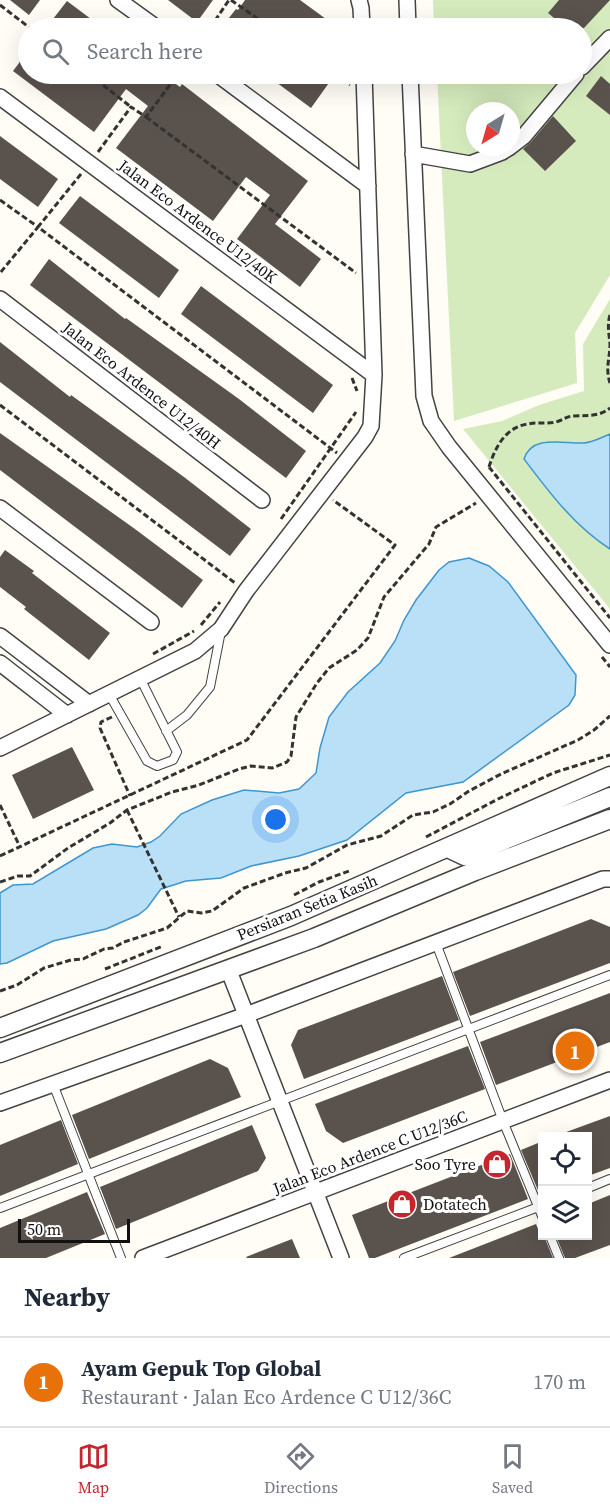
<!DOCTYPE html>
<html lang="en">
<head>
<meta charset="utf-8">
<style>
	:root { --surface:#fff; --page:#f6f6f7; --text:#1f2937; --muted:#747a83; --line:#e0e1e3; --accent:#c4262e }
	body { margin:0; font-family:"Source Serif 4",serif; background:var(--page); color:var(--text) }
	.controls { position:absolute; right:18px; bottom:18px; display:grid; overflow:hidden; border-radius:0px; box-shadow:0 6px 24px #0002 }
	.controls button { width:54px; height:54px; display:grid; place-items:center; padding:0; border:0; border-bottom:2px solid var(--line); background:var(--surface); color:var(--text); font:30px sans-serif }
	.compass { position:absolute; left:466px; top:102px; width:54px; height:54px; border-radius:50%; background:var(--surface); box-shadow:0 6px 24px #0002; rotate:217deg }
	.scale { position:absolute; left:18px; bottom:15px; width:112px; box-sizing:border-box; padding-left:6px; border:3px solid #111; border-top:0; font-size:16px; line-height:21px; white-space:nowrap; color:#111; -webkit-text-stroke:4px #fff; paint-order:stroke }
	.you { position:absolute; left:276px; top:820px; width:21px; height:21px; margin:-15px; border:4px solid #fff; border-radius:50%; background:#1a73e8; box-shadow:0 0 0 9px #1a73e833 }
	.badge { display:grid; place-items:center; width:39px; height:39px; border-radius:50%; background:var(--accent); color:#fff; font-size:20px; font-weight:700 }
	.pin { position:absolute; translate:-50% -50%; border:3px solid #fff; box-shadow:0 2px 6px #0006 }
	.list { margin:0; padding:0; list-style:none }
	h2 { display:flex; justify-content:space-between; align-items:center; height:78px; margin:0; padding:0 24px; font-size:26px }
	h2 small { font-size:20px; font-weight:400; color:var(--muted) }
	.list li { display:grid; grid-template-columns:39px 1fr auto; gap:18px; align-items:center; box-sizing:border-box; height:90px; padding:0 24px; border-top:2px solid var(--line) }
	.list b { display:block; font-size:22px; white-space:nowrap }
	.list p { margin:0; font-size:20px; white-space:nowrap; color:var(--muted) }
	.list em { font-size:20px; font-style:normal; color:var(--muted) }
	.icon { flex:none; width:33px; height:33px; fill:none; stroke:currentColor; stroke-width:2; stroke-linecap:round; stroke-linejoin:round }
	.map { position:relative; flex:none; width:610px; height:1258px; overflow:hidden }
	.search { position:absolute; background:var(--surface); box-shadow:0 6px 24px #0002; left:18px; right:18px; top:18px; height:66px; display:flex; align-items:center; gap:15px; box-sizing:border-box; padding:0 21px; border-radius:33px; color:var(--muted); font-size:22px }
	.sheet { height:168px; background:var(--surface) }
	nav { display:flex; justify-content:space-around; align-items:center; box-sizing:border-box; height:84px; border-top:2px solid var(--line); background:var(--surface); font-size:16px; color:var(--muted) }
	nav a { display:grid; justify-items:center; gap:3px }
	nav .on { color:var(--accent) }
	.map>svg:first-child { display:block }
	.green { fill:#d5ebbd; fill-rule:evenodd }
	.water { fill:#b9e0f7; stroke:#3f96cf; stroke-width:1.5 }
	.building { fill:#5a524d }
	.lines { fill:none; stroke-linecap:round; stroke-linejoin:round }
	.service-casing { stroke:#444; stroke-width:10 }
	.minor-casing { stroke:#444; stroke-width:18 }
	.tertiary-casing { stroke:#444; stroke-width:21 }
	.path { stroke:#333; stroke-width:3; stroke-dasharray:6 3; stroke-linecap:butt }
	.service { stroke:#fff; stroke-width:8 }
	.minor { stroke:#fff; stroke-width:15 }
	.tertiary { stroke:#fff; stroke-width:18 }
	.labels { text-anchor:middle; stroke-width:6; stroke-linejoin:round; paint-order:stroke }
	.street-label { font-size:16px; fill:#111; stroke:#fff }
	.poi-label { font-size:16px; fill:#111; stroke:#fff; text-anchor:end }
</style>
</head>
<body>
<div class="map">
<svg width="610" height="1258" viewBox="0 0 610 1258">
	<rect width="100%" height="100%" fill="#fffdf5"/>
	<path class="green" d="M 433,0 L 610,0 L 610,275 L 575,333 L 577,383 L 454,421 L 437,74 L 582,74 L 582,28 L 434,28 ZM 475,111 L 511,111 L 511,147 L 475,147 Z
		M 610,299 L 610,609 L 463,429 L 502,421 L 539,405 L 584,391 L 583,344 Z"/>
	<path class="water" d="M 610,434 L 610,549 C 575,527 549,492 524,459 C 532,434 564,444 583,443 C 592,443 602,437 610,434 Z
		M 469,558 L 489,566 L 508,582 L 576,675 L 575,695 L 569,705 L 463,782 L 406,793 L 347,840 L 299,856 L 251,866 L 221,878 L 186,881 L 161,889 L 147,908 L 138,915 L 106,929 L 53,941 L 7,963 L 0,964 L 0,893 L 13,885 L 33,884 L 93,848 L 112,844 L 137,847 L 151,842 L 160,836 L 181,814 L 212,800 L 244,790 L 279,793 L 299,789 L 316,773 L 320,748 L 329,717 L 348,692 L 380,663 L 395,641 L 404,620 L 416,600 L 439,570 L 449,562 Z"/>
	<path class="building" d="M 10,0 L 40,0 L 29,15 Z
		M 168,0 L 213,0 L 197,22 Z
		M 245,0 L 300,0 L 326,19 L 319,28 L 221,28 L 236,9 L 238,10 Z
		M 559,0 L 610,0 L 584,28 L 566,28 L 548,13 Z
		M 67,1 L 103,28 L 46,28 Z
		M 28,51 L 28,74 L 162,74 L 180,87 L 182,84 L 308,181 L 275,224 L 321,259 L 300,287 L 237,239 L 270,195 L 246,177 L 213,221 L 116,148 L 148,106 L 126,89 L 94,132 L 13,71 Z
		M 265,74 L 322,74 L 331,80 L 311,108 Z
		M 601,76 L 610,84 L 610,115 L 586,96 Z
		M 553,116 L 576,141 L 545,171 L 523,149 L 531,142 Z
		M 0,136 L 58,179 L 38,207 L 0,179 Z
		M 80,196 L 179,270 L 159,298 L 59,223 Z
		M 49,259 L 125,319 L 126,318 L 239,399 L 306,451 L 286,478 L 30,285 Z
		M 201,286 L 333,385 L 313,413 L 181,314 Z
		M 0,342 L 70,397 L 71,395 L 184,477 L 251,529 L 230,556 L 0,382 Z
		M 0,433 L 135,529 L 203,580 L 182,608 L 0,470 Z
		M 5,550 L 34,571 L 32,573 L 110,633 L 89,660 L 24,609 L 26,607 L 0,587 L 0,557 Z
		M 72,747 L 94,790 L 33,819 L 12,775 Z
		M 591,919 L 610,927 L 610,963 L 470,1016 L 453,972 Z
		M 442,976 L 459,1020 L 304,1079 L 291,1045 L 298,1030 Z
		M 610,993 L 610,1042 L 496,1085 L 480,1042 Z
		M 468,1046 L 485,1089 L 343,1143 L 326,1131 L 315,1104 Z
		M 210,1059 L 228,1068 L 241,1097 L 89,1159 L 72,1115 Z
		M 610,1116 L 610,1168 L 588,1176 L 588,1137 L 558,1135 Z
		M 61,1120 L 78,1164 L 0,1196 L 0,1145 Z
		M 252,1125 L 266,1158 L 258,1171 L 116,1229 L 100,1187 Z
		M 543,1141 L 543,1193 L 540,1195 L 521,1150 Z
		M 510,1154 L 528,1199 L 375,1258 L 369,1258 L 352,1215 Z
		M 87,1192 L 105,1234 L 46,1258 L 0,1258 L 0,1228 Z
		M 610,1195 L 610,1245 L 575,1258 L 565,1258 L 556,1236 L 588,1236 L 588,1204 Z
		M 536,1224 L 541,1236 L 544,1236 L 553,1258 L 449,1258 Z
		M 292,1239 L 300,1258 L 247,1258 L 246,1257 Z"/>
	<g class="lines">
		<g class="service-casing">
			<path id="service" d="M 109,694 L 147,761 L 157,766 L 173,760 L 177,752 L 140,678
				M 166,731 L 187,715 L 210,687 L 221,631
				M 436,943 L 503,1121 L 542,1216
				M 53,1084 L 121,1258
				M 588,1188 L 610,1179
				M 0,1208 L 610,975
				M 550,1236 L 559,1258
				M 404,1258 L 541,1206"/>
		</g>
		<g class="minor-casing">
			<path id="minor" d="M 118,0 L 157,28
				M 359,0 L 361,8 L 362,28
				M 407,0 L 408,28
				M 582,67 L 610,38
				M 217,74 L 368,186
				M 410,74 L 424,396 L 431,421 L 449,447 L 610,645
				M 0,97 L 374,375
				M 511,146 L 524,136 L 576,74
				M 413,154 L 470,164 L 502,152 L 510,147
				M 0,299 L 262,500
				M 0,508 L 151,622
				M 0,636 L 89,704
				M 0,663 L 67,715
				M 0,748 L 195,651 L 221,629 L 246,591 L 365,437 L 371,426 L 374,375 L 364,74
				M 229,971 L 341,1258
				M 0,1103 L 246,1015 L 603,879 L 610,879
				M 143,1258 L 610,1080"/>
		</g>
		<g class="tertiary-casing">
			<path id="tertiary" d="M 448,848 L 465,856 L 610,797
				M 0,1028 L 291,916 L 610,776
				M 0,1053 L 314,938 L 475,871 L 610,819"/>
		</g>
		<path class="path" d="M 231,0 L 271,28
			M 0,5 L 30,28
			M 210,28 L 229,0
			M 89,74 L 131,107
			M 335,74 L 350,85
			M 146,117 L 356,273
			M 98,152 L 131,107 L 146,117 L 178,74
			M 81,174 L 38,227 L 337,453
			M 0,200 L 38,227 L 0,273
			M 610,315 C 607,325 609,333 610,344 C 610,359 605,367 610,383
			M 352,378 L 357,391
			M 0,405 L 235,583
			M 489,467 L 610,618
			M 489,467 C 495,448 505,427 528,424 C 537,422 547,424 556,422 C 563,420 567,416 574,416 C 588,415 599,417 610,408
			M 281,519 L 356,412
			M 201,625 L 220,602
			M 153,654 L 194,631
			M 602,657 L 610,667
			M 112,717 L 101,722 L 100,728 L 130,796
			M 0,805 L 20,847
			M 127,810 L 179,917
			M 426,837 L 498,799 L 553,773 L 610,755
			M 0,856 L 247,740 L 395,545 L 333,500
			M 0,882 L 18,876 L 30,876 L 68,848 L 110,823 L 127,810 L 172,792 L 199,785 L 239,769 L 251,766 L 272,768 L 287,762 L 291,756 L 296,717 L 317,683 L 329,668 L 357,650 L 368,638 L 384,597 L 429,544 L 436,527 L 476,503
			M 294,895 L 319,882 L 349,871
			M 105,969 L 163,946
			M 0,991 L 17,985 L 44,968 L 71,960 L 83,959 L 104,949 L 113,948 L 124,942 L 167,928 L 187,911 L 201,913 L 212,911 L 244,888 L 285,873 L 306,868 L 347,845 L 381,836 L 413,815 L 433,812 L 450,804 L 469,791 L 501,774 L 578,740 L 594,730 L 610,716"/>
		<use href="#service" class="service"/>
		<use href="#minor" class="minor"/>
		<use href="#tertiary" class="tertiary"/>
	</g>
	<defs>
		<g id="shop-disc" transform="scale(1.5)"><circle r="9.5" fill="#c4262e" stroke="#fff"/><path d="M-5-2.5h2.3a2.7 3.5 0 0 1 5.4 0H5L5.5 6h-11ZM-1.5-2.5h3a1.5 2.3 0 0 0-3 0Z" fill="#fff"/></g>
	</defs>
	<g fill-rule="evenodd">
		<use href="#shop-disc" x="497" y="1164"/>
		<use href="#shop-disc" x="402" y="1204"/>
	</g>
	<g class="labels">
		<g class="street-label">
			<text transform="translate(198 221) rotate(37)" y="6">Jalan Eco Ardence U12/40K</text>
			<text transform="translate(142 385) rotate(38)" y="6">Jalan Eco Ardence U12/40H</text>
			<text transform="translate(307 907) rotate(-22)" y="6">Persiaran Setia Kasih</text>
			<text transform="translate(370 1152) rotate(-21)" y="6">Jalan Eco Ardence C U12/36C</text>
		</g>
		<g class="poi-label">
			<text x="476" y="1170">Soo Tyre</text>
			<text x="423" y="1210" text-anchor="start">Dotatech</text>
		</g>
	</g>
</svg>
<div class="controls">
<button><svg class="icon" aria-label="locate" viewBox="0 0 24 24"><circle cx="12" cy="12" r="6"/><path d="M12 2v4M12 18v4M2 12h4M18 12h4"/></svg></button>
<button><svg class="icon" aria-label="layers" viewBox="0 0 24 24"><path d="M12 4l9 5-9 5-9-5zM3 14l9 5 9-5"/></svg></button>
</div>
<svg class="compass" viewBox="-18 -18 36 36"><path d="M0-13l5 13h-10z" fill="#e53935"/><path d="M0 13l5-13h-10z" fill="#747a83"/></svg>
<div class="scale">50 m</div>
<div class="you"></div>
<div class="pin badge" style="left:575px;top:1051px;background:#e8710a">1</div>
<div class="search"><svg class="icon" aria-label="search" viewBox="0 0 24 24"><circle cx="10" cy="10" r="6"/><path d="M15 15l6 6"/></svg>Search here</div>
</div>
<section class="sheet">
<h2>Nearby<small></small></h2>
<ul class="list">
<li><span class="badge" style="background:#e8710a">1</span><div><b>Ayam Gepuk Top Global</b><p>Restaurant · Jalan Eco Ardence C U12/36C</p></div><em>170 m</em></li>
</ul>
</section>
<nav>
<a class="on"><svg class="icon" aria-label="map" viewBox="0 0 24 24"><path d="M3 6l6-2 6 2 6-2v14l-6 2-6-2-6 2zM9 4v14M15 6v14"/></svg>Map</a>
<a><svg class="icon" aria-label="directions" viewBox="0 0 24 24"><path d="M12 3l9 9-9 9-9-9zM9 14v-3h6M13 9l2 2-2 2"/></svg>Directions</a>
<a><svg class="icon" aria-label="saved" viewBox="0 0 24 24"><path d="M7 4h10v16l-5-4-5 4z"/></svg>Saved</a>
</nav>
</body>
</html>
